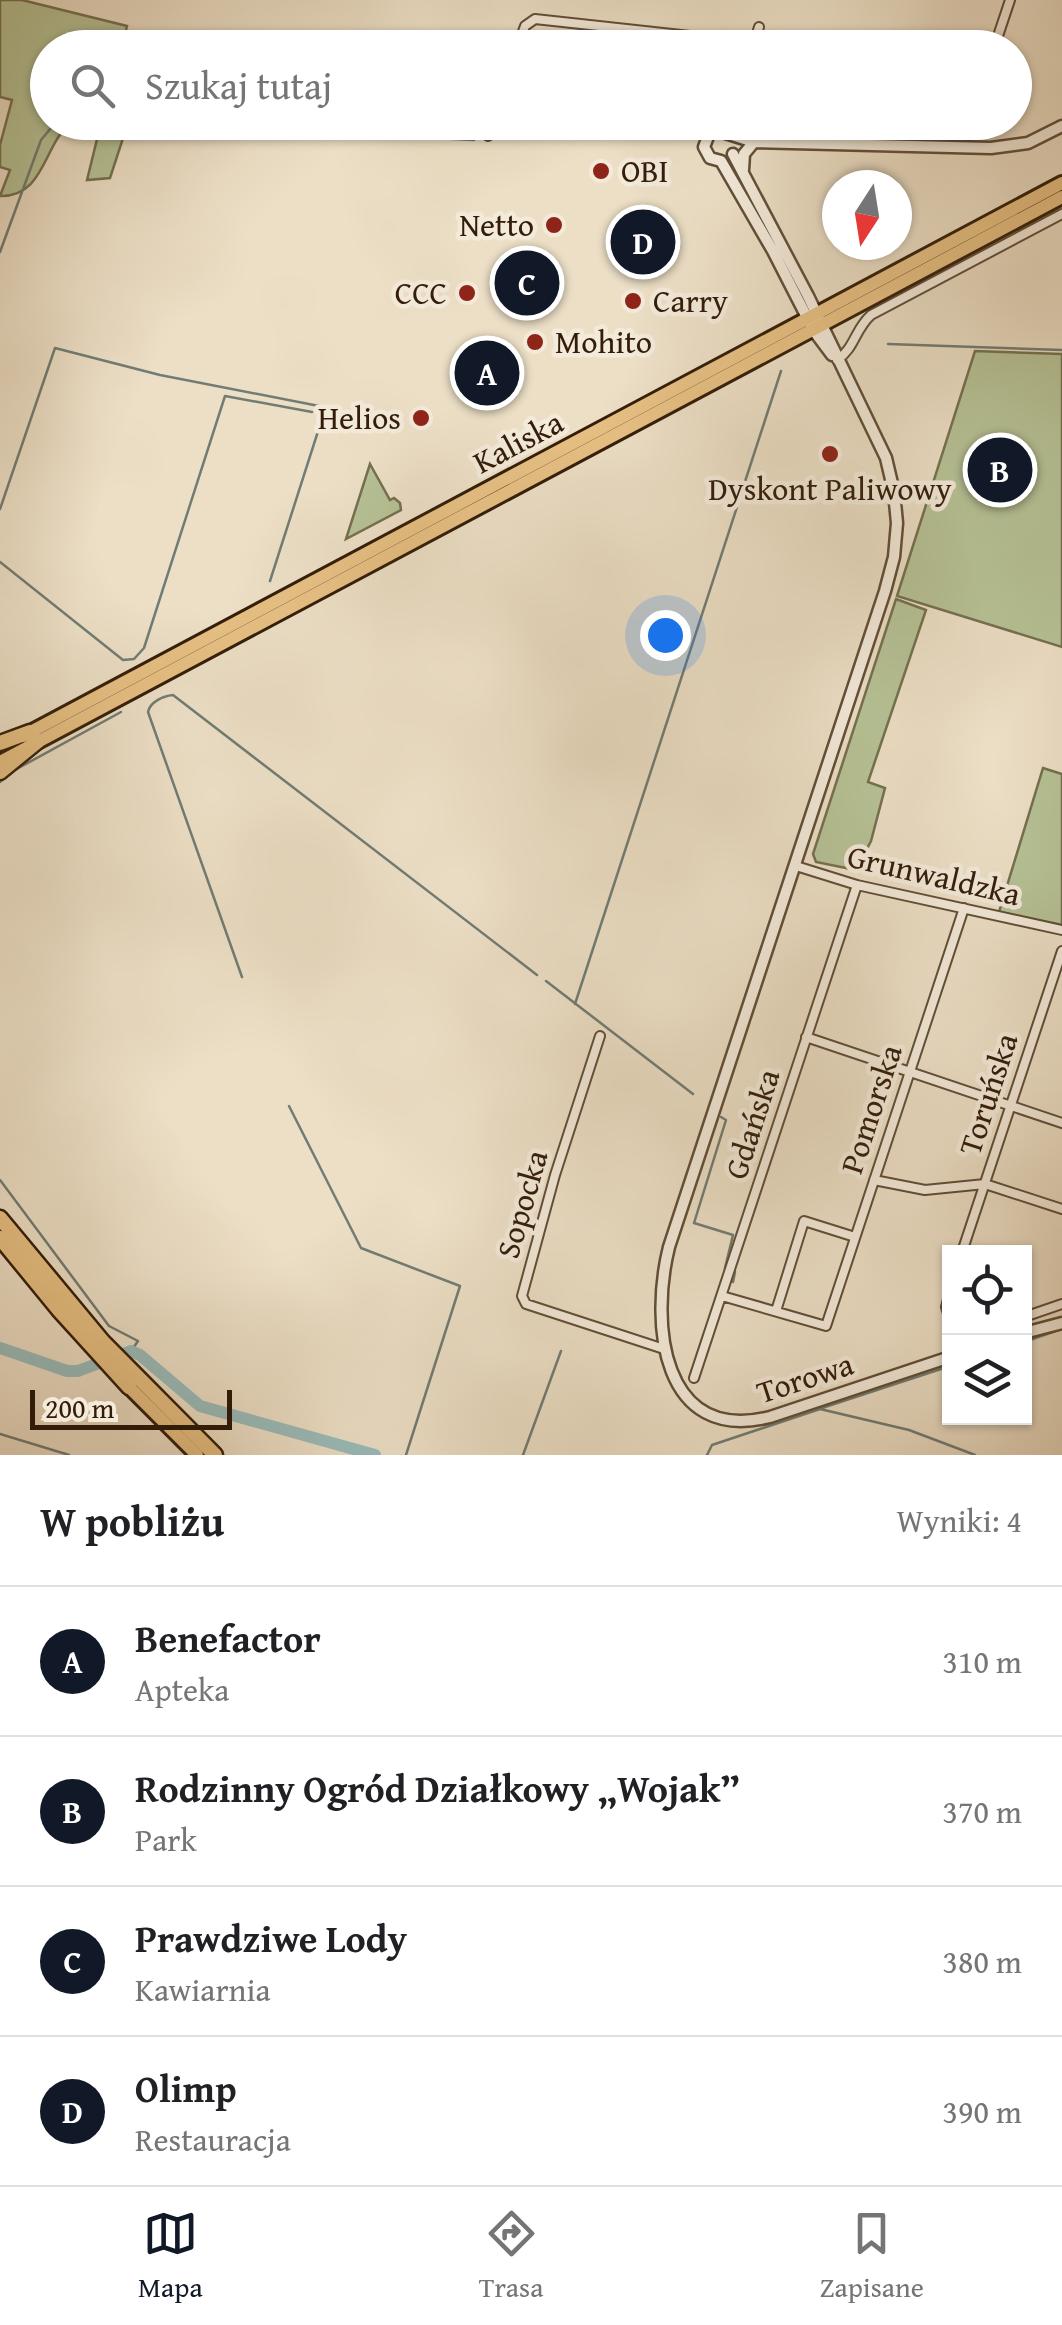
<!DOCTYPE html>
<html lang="pl">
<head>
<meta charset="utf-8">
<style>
	:root { --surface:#fff; --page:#f6f6f6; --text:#202124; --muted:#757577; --line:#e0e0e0; --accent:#111827 }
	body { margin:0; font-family:"Gentium Book Plus",serif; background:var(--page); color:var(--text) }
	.controls { position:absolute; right:30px; bottom:30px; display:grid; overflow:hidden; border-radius:0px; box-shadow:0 2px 8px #0004 }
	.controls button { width:90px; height:90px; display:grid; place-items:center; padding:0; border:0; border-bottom:2px solid var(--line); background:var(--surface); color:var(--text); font:50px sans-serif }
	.compass { position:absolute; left:822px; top:170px; width:90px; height:90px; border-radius:50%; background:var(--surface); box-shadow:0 2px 8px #0004; rotate:192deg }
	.scale { position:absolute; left:30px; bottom:25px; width:202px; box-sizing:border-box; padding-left:10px; border:5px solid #331d09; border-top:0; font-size:28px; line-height:35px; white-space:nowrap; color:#331d09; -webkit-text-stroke:8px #f3eada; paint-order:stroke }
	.you { position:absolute; left:665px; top:635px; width:35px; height:35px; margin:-25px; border:8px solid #fff; border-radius:50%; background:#1a73e8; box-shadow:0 0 0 15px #1a73e833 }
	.badge { display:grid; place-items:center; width:65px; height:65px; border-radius:50%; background:var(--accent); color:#fff; font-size:32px; font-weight:700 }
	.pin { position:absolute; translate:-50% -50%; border:5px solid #fff; box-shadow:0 2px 10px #0006 }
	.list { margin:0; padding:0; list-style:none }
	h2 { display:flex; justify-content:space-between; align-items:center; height:130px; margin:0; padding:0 40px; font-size:42px }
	h2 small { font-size:32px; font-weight:400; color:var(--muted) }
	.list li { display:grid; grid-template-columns:65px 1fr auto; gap:30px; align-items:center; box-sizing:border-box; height:150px; padding:0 40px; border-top:2px solid var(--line) }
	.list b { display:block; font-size:38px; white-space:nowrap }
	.list p { margin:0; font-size:32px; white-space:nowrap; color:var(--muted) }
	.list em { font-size:32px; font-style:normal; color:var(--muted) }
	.icon { flex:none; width:55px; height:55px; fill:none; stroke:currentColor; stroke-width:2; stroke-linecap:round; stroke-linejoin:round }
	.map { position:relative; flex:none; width:1062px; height:1455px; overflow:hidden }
	.search { position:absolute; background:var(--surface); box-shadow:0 2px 8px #0004; left:30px; right:30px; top:30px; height:110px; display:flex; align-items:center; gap:25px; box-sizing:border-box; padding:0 35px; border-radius:55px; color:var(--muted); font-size:38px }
	.sheet { height:730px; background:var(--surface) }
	nav { display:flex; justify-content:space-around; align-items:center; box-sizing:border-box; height:140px; border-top:2px solid var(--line); background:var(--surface); font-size:28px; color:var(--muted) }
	nav a { display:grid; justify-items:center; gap:5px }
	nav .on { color:var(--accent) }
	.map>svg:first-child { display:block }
	.green { fill:#b6c296; stroke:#747050; stroke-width:2.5 }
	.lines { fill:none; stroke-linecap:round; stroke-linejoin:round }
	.stream { stroke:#717c74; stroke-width:2.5 }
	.river { stroke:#9abcbb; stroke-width:12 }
	.minor-casing { stroke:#614e38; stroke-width:12 }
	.tertiary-casing { stroke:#614e38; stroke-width:15 }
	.primary-casing { stroke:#331d09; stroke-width:18 }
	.trunk-casing { stroke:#331d09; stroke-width:18 }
	.motorway-casing { stroke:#331d09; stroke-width:19 }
	.minor { stroke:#f3eada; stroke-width:8 }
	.tertiary { stroke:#f3eada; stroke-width:10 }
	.primary { stroke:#e6c083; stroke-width:12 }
	.trunk { stroke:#e6c083; stroke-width:12 }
	.motorway { stroke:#e6c083; stroke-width:14 }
	.poi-dot { fill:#8f2418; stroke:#f3eada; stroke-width:4 }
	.labels { text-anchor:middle; stroke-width:9; stroke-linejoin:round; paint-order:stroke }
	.poi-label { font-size:32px; fill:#331d09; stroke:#f3eada; text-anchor:start }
	.street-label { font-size:32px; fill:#331d09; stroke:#f3eada }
</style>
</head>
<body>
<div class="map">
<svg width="1062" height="1455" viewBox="0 0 1062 1455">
	<rect width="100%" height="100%" fill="#ecdfc6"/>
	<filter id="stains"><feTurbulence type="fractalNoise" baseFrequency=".002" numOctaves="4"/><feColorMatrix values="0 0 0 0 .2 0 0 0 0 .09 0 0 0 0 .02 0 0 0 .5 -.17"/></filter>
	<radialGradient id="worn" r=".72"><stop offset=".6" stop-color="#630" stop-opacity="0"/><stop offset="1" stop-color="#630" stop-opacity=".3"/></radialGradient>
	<path class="green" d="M 0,0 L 22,0 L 127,26 L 122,47 L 48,48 L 48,122 L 70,123 C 43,147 44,197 0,196 L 10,170 L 0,167 L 0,145 L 12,100 L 0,97 Z
		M 101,123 L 128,123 L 110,178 L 87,180 Z
		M 975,351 L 1062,354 L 1062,647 L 897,596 Z
		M 370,464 L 390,500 L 394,498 L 400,503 L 401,510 L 346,539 Z
		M 896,599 L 926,610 L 868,782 L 885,788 L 871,841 L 856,870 L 816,862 L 813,854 Z
		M 1043,768 L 1062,774 L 1062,926 L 999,912 Z"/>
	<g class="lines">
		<path class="stream" d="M 311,122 L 375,135 L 474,140
			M 0,252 L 41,140 L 56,122
			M 888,344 L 1062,350
			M 740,497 L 781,371
			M 0,509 L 55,348 L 160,375 L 319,406
			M 0,562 L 123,660 L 134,659 L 144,648 L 225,396 L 312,412
			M 270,581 L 321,422
			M 0,782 L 13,771 L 121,712
			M 242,977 L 148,712 C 150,702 163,696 173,695 L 537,975
			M 546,981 L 693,1094
			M 575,1004 L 737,507
			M 289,1106 L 361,1248 L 460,1286 L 406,1455
			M 721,1117 L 726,1120 L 694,1223 L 733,1235 L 725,1268
			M 0,1180 L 109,1326 L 138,1341 L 131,1351
			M 733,1282 L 735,1272
			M 1024,1342 L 1062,1329
			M 822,1408 L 950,1366
			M 0,1434 L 69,1455
			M 523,1455 L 561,1351
			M 707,1455 L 712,1445 L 820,1409 L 909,1430 L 975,1455"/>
		<path class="river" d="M 0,1348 L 67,1371 L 78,1371 L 131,1351 L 140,1355 L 200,1406 L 375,1455"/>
		<g class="minor-casing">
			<path id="minor" d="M 753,47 L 759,27
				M 517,48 L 525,26 L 535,19 L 791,47
				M 994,48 L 1010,0
				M 729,134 L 733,122
				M 488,136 L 492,122
				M 837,360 C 855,348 855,329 871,315 L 1062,214
				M 796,866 L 857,885 L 1062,930
				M 600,1036 L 555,1175 L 522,1296 L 526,1304 L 664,1349
				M 806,1037 L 1062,1123
				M 874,1180 L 925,1190 L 985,1184 L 1062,1209
				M 962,1252 L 1062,951
				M 950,1292 L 946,1307 L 950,1320
				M 722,1296 L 826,1326 L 964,908
				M 776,1311 L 804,1221 L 855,1237
				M 1024,1317 L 1062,1304
				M 694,1378 L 857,885"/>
		</g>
		<g class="tertiary-casing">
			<path id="tertiary" d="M 733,154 L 808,296 L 886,458 L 894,492 L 897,523 L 894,557 L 885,591 L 669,1247 C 650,1323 661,1444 770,1417 L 950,1357
				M 721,161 L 710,158 L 704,147 L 709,134 L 719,131 L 754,142 L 991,148 L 1028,143 L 1062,126
				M 721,161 L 773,251 L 814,331 L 832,355
				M 743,170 L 744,154 L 754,142
				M 1024,1333 L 1062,1323"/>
		</g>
		<g class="primary-casing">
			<path id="primary" d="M 23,736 L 1062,183
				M 0,762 L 1062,197"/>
		</g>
		<g class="trunk-casing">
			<path id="trunk" d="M 129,1387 L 197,1455"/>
		</g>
		<g class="motorway-casing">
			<path id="motorway" d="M 0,743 L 30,732
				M 0,772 L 38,741
				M 0,1218 L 103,1342 L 215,1455
				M 0,1238 L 59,1310 L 129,1387"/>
		</g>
		<use href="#minor" class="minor"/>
		<use href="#tertiary" class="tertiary"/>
		<use href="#primary" class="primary"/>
		<use href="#trunk" class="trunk"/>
		<use href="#motorway" class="motorway"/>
	</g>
	<g class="poi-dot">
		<circle cx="601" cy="171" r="10"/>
		<circle cx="554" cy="225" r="10"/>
		<circle cx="467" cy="293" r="10"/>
		<circle cx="633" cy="301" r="10"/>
		<circle cx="535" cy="342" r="10"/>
		<circle cx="421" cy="418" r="10"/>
		<circle cx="830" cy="454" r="10"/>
	</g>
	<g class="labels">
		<g class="poi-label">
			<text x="621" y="182">OBI</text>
			<text x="534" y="236" text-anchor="end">Netto</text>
			<text x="447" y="304" text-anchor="end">CCC</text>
			<text x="653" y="312">Carry</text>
			<text x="555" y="353">Mohito</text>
			<text x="401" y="429" text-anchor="end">Helios</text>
			<text x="830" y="500" text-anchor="middle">Dyskont Paliwowy</text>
		</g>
		<g class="street-label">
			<text transform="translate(518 442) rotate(-28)" y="11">Kaliska</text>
			<text transform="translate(934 875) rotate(13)" y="11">Grunwaldzka</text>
			<text transform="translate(988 1094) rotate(-72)" y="11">Toruńska</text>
			<text transform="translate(871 1109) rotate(-72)" y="11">Pomorska</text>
			<text transform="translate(752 1124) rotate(-72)" y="11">Gdańska</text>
			<text transform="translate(522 1204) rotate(-74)" y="11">Sopocka</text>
			<text transform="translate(805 1378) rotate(-18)" y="11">Torowa</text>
		</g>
	</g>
	<rect width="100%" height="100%" filter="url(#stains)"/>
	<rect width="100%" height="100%" fill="url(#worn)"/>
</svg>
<div class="controls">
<button><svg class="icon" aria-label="locate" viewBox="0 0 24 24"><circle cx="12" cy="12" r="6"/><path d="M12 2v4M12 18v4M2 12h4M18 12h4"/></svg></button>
<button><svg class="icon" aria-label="layers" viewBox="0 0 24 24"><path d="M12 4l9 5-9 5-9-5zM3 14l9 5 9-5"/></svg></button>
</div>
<svg class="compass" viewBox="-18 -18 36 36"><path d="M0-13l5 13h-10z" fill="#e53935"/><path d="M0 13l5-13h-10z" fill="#757577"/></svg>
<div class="scale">200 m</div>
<div class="you"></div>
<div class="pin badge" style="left:487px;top:373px">A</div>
<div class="pin badge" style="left:1000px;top:470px">B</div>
<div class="pin badge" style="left:527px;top:283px">C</div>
<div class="pin badge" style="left:643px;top:242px">D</div>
<div class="search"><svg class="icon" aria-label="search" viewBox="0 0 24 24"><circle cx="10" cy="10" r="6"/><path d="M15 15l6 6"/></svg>Szukaj tutaj</div>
</div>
<section class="sheet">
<h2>W pobliżu<small>Wyniki: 4</small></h2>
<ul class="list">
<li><span class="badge">A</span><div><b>Benefactor</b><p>Apteka</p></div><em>310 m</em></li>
<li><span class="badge">B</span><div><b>Rodzinny Ogród Działkowy „Wojak”</b><p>Park</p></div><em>370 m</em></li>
<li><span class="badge">C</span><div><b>Prawdziwe Lody</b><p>Kawiarnia</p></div><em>380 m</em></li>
<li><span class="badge">D</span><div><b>Olimp</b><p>Restauracja</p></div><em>390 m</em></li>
</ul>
</section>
<nav>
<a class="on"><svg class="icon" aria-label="map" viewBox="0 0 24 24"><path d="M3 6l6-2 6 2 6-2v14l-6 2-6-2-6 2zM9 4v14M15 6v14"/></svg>Mapa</a>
<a><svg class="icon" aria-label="directions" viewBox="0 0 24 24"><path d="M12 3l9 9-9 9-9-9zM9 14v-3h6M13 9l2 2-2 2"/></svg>Trasa</a>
<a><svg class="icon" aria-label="saved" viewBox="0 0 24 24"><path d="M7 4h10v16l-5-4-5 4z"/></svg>Zapisane</a>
</nav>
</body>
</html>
